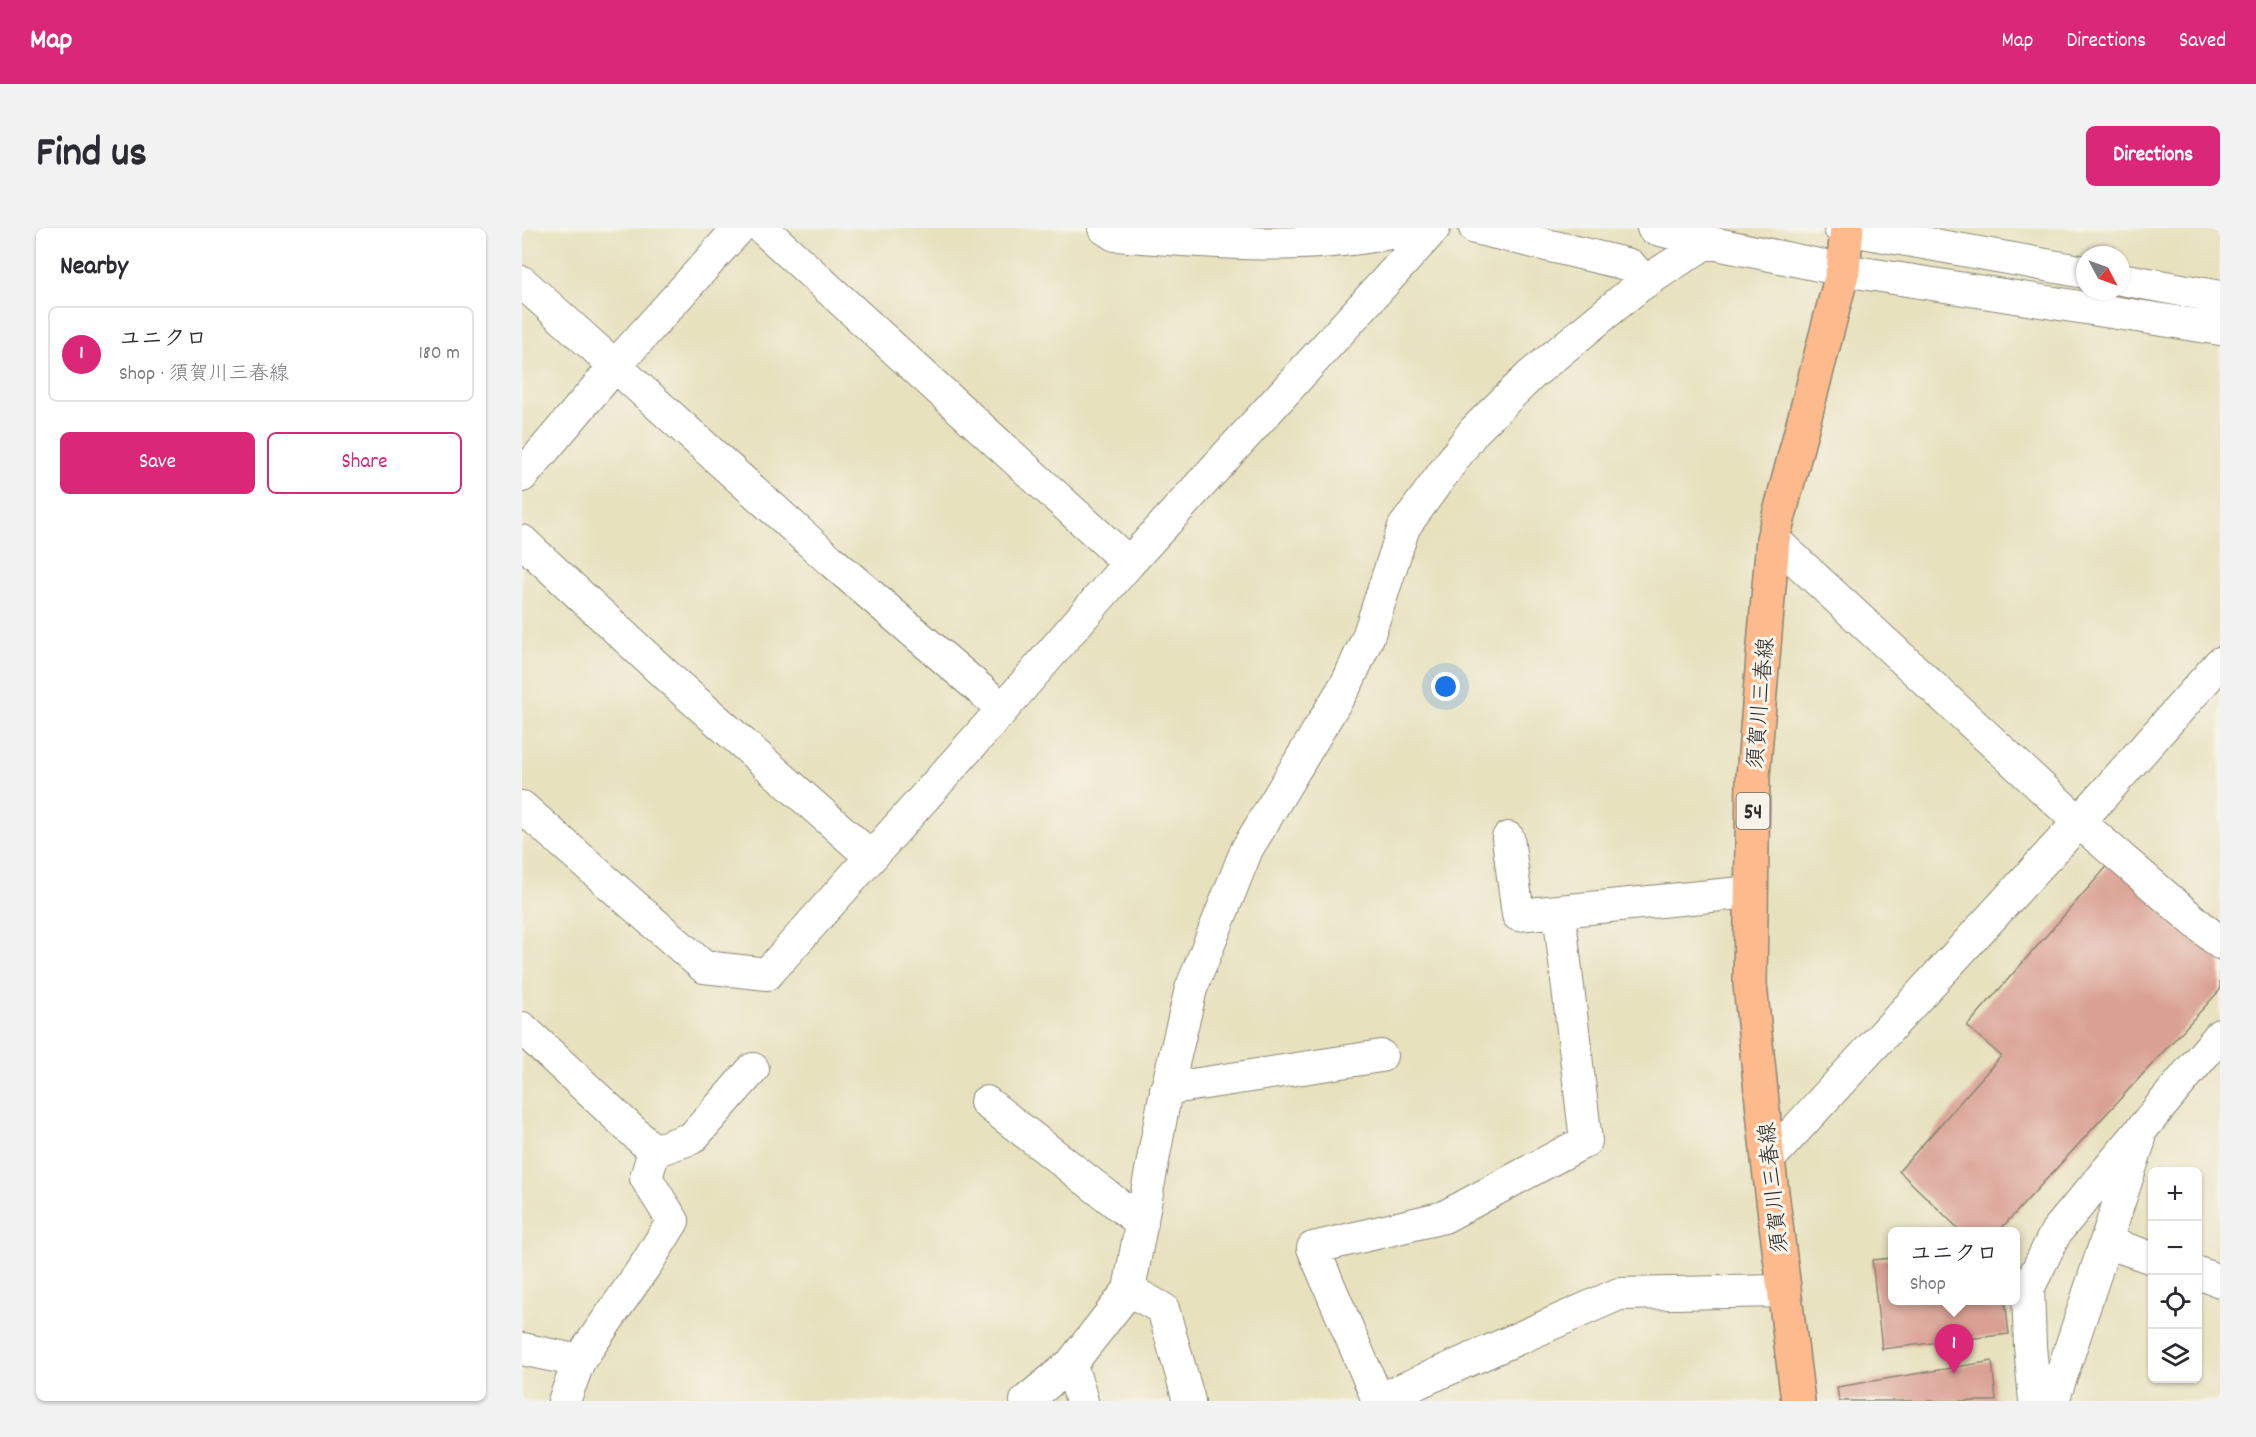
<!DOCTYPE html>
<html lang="en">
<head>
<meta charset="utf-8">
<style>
	:root { --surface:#fff; --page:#f2f2f3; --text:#2b2b33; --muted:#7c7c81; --line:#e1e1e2; --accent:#db2777 }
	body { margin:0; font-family:Dekko,"Klee One",sans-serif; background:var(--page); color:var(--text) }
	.controls { position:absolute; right:18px; bottom:18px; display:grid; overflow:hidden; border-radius:9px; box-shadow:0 2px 4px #0004 }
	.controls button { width:54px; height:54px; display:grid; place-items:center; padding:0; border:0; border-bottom:2px solid var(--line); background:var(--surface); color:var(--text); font:30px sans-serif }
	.compass { position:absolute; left:1554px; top:18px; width:54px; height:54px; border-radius:50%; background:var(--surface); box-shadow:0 2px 4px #0004; rotate:131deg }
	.you { position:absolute; left:924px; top:459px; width:21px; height:21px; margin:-15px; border:4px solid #fff; border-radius:50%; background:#1a73e8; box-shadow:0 0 0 9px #1a73e833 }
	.badge { display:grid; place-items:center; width:39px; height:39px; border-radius:50%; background:var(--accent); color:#fff; font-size:20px; font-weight:700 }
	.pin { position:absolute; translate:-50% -50px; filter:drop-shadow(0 2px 3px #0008) }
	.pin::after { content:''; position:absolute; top:32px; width:21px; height:18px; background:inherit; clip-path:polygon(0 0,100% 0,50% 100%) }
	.popup { position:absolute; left:1366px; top:999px; width:132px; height:78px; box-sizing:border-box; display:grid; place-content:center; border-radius:9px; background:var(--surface); filter:drop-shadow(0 2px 4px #0005); font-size:20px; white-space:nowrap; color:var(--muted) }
	.popup b { font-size:22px; color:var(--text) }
	.popup::after { content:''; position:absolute; left:50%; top:100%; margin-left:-12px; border:12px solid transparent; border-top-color:var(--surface) }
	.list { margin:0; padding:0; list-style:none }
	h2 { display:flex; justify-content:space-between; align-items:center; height:78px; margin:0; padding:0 24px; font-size:26px }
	h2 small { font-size:20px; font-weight:400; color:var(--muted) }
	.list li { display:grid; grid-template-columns:39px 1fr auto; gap:18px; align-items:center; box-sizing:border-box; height:96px; margin:0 12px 12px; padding:0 12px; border:2px solid var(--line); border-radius:9px }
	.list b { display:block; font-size:22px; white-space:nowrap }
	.list p { margin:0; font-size:20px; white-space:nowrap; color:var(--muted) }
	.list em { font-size:20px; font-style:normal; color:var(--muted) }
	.actions { display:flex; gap:12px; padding:18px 24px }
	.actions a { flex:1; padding:14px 0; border:2px solid var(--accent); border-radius:9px; text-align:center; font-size:21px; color:var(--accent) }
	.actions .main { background:var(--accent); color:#fff }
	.icon { flex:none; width:33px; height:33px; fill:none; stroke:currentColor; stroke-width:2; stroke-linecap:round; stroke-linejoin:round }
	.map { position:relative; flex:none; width:1698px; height:1173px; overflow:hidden; border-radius:9px }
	header { display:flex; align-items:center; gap:36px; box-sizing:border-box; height:84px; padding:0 30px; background:var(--accent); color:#fff }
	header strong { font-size:28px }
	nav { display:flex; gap:33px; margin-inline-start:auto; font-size:21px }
	.intro { display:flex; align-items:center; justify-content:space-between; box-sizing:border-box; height:144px; padding:0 36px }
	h1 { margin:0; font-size:42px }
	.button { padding:15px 27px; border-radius:9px; background:var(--accent); color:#fff; font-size:21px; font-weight:700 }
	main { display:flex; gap:36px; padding:0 36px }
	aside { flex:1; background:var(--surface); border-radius:9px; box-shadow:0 2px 4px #0004 }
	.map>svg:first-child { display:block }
	.building { fill:#d9a093 }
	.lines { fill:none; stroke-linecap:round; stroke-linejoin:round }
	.minor-casing { stroke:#898674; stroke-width:34 }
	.major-casing { stroke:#898674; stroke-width:36 }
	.minor { stroke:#fff; stroke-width:32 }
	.major { stroke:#fcba8d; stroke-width:33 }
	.labels { text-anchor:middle; stroke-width:6; stroke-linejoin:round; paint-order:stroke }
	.shield { fill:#f7f3e8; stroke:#686764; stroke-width:1.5 }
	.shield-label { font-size:21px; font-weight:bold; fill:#2b2b2b }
	.street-label { font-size:22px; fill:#2b2b2b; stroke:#f7f3e8 }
</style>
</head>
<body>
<header>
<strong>Map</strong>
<nav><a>Map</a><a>Directions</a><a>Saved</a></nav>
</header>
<div class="intro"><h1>Find us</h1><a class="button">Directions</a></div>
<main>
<aside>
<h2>Nearby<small></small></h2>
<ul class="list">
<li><span class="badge">1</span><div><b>ユニクロ</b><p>Shop · 須賀川三春線</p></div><em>180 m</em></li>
</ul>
<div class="actions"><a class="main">Save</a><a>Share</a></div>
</aside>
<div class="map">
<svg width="1698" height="1173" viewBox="0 0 1698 1173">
	<rect width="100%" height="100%" fill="#f7f3e8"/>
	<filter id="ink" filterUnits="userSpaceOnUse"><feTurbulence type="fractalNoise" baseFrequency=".0167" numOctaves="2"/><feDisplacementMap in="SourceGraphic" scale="12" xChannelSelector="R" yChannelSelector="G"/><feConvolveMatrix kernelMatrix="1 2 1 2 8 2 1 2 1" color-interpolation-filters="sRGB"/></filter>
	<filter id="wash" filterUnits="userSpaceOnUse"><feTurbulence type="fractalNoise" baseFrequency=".008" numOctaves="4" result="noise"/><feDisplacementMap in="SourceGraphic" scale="24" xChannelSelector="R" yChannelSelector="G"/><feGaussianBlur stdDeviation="1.35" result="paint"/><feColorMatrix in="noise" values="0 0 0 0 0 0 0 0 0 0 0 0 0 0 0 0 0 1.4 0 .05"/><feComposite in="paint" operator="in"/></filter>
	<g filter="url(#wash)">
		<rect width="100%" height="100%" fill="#e7e1be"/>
		<g id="blocks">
			<path class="building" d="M 1589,634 L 1698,731 L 1698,762 L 1476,1004 L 1440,1004 L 1377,943 L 1479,828 L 1445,798 Z
				M 1370,1030 L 1370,1072 L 1483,1072 L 1487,1106 L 1360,1121 L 1350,1032 Z
				M 1470,1133 L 1474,1173 L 1317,1173 L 1315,1159 Z"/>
		</g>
	</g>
	<g filter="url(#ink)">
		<use href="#blocks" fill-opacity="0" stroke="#898674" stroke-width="1.5"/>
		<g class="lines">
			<g class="minor-casing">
				<path id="minor" d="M 240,0 L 607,335
					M 582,0 L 593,7 C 690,14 793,25 889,0
					M 953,0 L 1108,37 L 1123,54
					M 1131,0 L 1185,14 L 1321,42 L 1698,101
					M 1318,0 L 1563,44
					M 1599,51 L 1698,69
					M 0,54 L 308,332 L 481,481
					M 0,248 L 93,138 L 217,0
					M 1251,311 L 1557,594 L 1698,715
					M 0,313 L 147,450 L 348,628
					M 0,579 L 182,739 L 245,746 L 481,481 L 607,335 L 912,0
					M 986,610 L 996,687 L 1037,683
					M 0,800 L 132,923 L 124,950 L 151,993 L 125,1035 L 57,1133 L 42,1173
					M 644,861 L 859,828
					M 464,874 L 620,995
					M 132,923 L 170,910 L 231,841
					M 1246,932 L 1557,594 L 1698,435
					M 1584,1014 L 1630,1030
					M 1676,1045 L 1698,1053
					M 607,1062 L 641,1081 L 667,1173
					M 0,1121 L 57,1133
					M 549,1136 L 560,1173
					M 856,1172 L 791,1020 L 922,989 L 1064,913 L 1037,683 L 1229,664
					M 504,1173 L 549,1136 L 607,1062 L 642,873 L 669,761 L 725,621 L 826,453 L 846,409 L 882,299 L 952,203 L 1009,147 L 1117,58 L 1185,14
					M 854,1173 L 1097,1066 L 1261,1063
					M 1513,1173 L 1508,1118 L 1506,1061 L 1534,1004 L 1698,807
					M 1531,1173 L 1617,914"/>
			</g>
			<g class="major-casing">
				<path id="major" d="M 1276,1173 L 1246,932 L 1228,756 L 1231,548 L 1251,311 L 1321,42 L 1325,0"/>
			</g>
			<use href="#minor" class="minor"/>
			<use href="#major" class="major"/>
		</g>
	</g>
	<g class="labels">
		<rect class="shield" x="1214.5" y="565" width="33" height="36" rx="4.5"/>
		<g class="shield-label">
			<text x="1231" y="590">54</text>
		</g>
		<g class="street-label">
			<text transform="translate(1237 475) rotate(-85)" y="8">須賀川三春線</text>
			<text transform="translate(1250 960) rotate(-96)" y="8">須賀川三春線</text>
		</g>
	</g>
</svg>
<div class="controls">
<button>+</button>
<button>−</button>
<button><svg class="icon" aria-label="locate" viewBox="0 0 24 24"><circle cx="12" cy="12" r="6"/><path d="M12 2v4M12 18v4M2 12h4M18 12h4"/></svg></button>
<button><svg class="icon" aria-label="layers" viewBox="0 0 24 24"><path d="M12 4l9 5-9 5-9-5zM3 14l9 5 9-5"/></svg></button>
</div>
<svg class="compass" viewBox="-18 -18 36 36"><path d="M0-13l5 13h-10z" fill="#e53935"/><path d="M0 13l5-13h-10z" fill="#7c7c81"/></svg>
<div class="you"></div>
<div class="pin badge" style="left:1432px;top:1146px">1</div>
<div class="popup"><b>ユニクロ</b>Shop</div>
</div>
</main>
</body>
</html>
